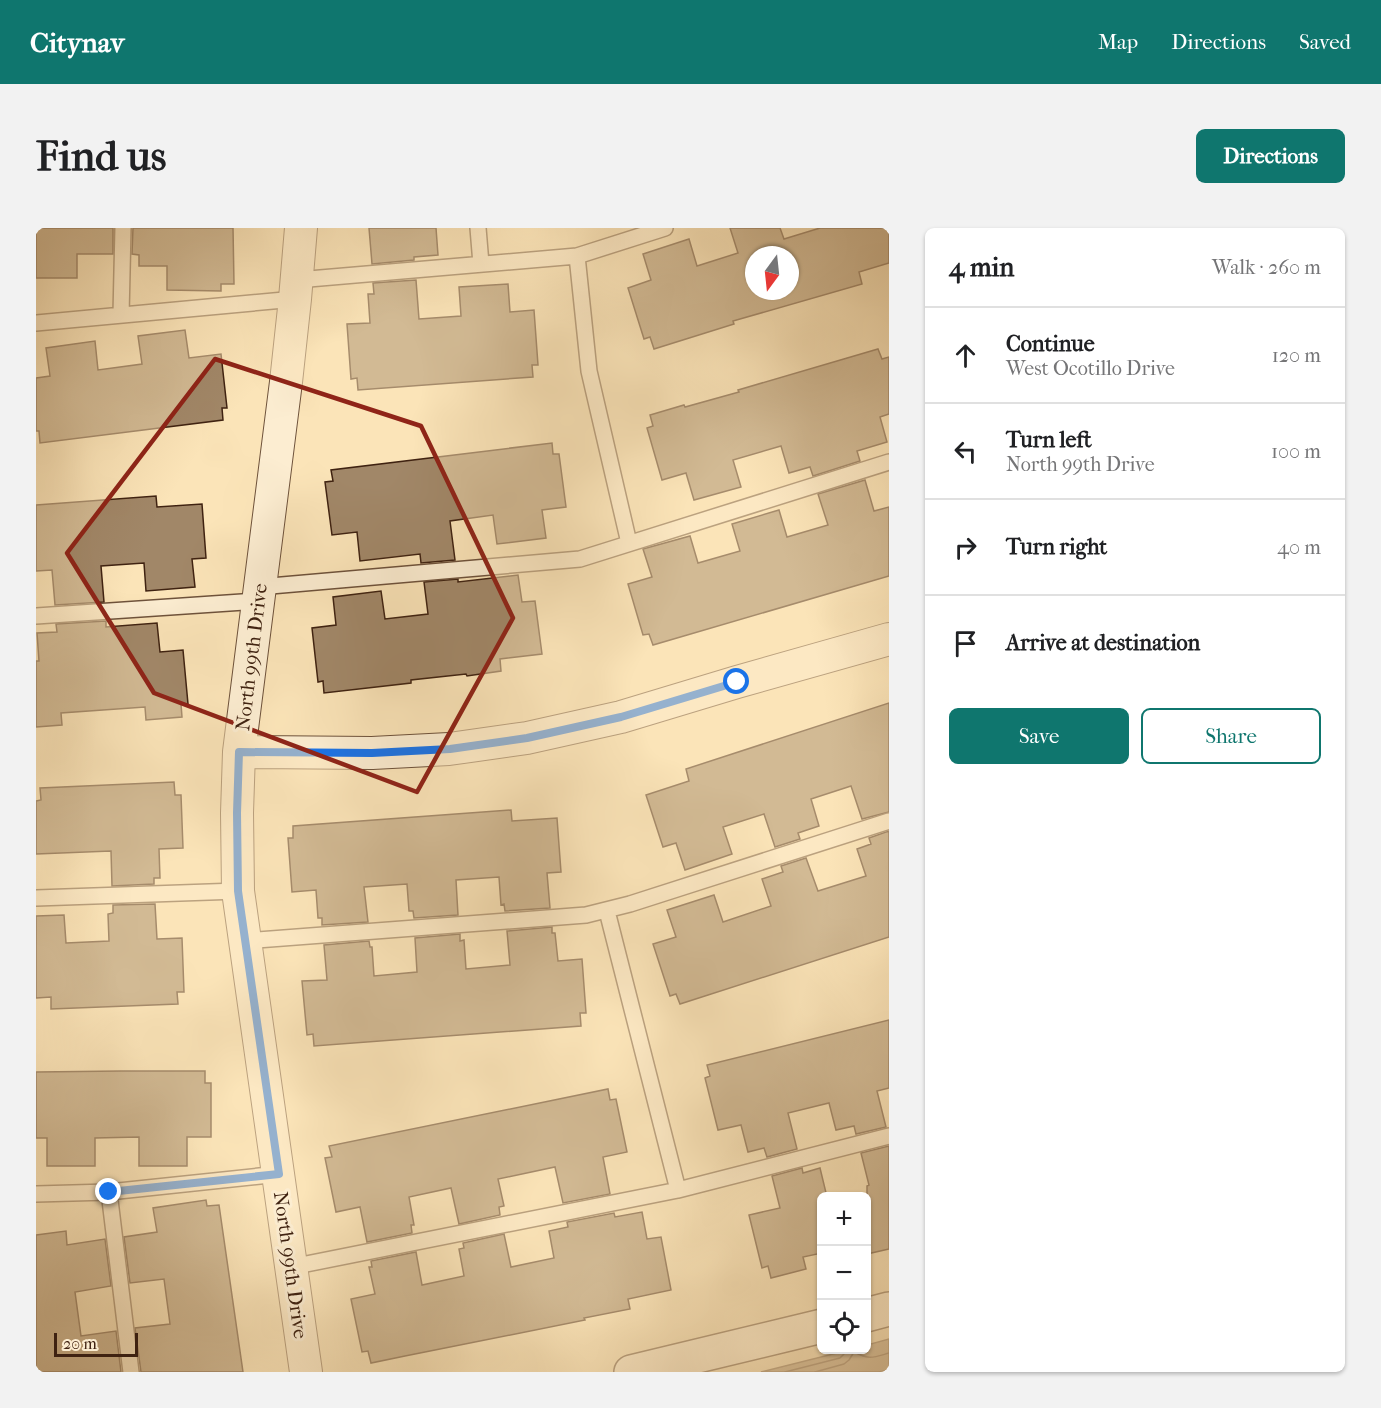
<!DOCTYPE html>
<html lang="en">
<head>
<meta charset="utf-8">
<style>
	:root { --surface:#fff; --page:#f2f2f2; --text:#202124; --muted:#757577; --line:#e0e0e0; --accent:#0f766e }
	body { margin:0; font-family:"IM FELL French Canon",serif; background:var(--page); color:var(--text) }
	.controls { position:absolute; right:18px; bottom:18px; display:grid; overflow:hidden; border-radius:9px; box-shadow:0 2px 4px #0004 }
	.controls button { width:54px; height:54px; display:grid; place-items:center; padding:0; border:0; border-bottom:2px solid var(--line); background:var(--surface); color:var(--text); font:30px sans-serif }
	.compass { position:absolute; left:709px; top:18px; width:54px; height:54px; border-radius:50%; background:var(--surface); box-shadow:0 2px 4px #0004; rotate:195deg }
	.scale { position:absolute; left:18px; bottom:15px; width:84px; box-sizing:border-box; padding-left:6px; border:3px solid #3f2211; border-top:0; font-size:16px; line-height:21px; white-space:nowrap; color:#3f2211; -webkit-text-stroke:4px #fcedd1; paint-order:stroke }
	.stop { position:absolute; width:18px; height:18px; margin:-14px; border:4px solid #1a73e8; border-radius:50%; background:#fff }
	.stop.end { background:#1a73e8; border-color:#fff; box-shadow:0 2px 6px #0008 }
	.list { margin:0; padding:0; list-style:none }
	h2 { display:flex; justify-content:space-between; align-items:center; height:78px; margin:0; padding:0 24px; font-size:26px }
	h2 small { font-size:20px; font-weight:400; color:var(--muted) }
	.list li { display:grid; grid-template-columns:39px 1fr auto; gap:18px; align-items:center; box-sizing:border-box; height:96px; padding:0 24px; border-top:2px solid var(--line) }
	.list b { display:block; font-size:22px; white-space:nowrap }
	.list p { margin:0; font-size:20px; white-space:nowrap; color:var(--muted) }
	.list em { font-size:20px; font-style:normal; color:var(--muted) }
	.actions { display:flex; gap:12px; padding:18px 24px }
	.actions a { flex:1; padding:14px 0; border:2px solid var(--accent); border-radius:9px; text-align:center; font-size:21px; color:var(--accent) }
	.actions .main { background:var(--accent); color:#fff }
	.icon { flex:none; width:33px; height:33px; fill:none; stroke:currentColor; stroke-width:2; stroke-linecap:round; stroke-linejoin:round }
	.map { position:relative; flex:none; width:853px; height:1144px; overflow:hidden; border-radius:9px }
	header { display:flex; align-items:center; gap:36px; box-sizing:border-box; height:84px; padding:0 30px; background:var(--accent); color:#fff }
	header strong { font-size:28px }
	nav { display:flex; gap:33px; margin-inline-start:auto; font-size:21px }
	.intro { display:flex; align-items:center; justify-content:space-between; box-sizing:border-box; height:144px; padding:0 36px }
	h1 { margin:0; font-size:42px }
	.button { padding:15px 27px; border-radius:9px; background:var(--accent); color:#fff; font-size:21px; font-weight:700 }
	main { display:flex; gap:36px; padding:0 36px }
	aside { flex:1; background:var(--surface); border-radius:9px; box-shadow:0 2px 4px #0004 }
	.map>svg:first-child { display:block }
	.water { fill:#bba27f; stroke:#896f53; stroke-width:1.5 }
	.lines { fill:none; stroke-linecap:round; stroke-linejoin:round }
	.shore { stroke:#7d6248; stroke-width:1.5 }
	.building { fill:#a18768; stroke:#3f2211; stroke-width:1.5; fill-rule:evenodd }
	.service-casing { stroke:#6e523b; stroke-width:18 }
	.minor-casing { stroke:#6e523b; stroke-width:34 }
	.tertiary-casing { stroke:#6e523b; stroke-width:36 }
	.service { stroke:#fcedd1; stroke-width:15 }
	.minor { stroke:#fcedd1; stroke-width:32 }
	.tertiary { stroke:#fcedd1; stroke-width:33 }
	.route { stroke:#1a73e8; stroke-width:8 }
	.marked { fill:none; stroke:#8f2418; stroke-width:4.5; stroke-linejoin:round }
	.labels { text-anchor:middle; stroke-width:6; stroke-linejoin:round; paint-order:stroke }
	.street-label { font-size:20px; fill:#3f2211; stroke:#fcedd1 }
</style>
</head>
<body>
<header>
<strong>Citynav</strong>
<nav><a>Map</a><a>Directions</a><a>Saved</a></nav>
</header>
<div class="intro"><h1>Find us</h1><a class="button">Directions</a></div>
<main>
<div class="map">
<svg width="853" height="1144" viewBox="0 0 853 1144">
	<rect width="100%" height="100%" fill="#fbe4b8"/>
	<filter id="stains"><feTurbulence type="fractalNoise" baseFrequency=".00333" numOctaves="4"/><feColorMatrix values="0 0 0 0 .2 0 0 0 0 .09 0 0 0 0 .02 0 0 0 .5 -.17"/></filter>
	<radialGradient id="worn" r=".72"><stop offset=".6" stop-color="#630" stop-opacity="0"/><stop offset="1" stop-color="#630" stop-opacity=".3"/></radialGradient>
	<path class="water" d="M 853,1111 L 853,1142 L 843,1144 L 725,1144 L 813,1122 L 830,1122 L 831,1117 Z"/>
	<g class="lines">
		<path class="shore" d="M 749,1144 L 804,1130 L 808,1126 L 808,1122
			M 779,1144 L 808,1136 L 813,1132 L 818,1124 C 834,1132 836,1130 853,1125"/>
	</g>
	<path class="building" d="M 0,0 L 77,0 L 77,26 L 41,26 L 41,50 L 0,50 Z
		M 97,0 L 197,0 L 198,56 L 185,56 L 185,63 L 131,62 L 131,38 L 103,38 L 103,27 L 96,26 Z
		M 333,0 L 400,0 L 402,27 L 378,29 L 378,32 L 336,36 Z
		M 694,0 L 744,0 L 748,11 L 784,0 L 853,0 L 853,35 L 823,44 L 826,56 L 697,93 L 698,96 L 618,121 L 614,109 L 608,111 L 592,60 L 615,52 L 607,26 L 653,11 L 661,38 L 702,25 ZM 718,27 L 754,27 L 754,63 L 718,63 Z
		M 380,52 L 383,91 L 425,88 L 423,59 L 472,56 L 474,84 L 498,82 L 502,137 L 496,137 L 497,149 L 322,162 L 321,150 L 315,151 L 311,96 L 334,95 L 332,66 L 338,66 L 337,55 Z
		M 149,102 L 153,130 L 185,126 L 191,180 L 186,180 L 187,192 L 4,215 L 3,203 L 0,203 L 0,150 L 14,148 L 10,120 L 59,113 L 62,142 L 106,136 L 102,108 Z
		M 842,121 L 846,131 L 853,129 L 853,186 L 844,189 L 851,214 L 821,223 L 824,233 L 777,248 L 774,239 L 753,245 L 745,218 L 697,232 L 705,259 L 658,272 L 650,245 L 626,252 L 611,200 L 617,198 L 614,187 L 648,177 L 649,179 L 703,164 L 702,162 Z
		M 516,215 L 517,226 L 523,226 L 530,279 L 506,282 L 510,310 L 461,316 L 457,287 L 414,293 L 419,332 L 385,335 L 384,326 L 324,333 L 321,304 L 296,307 L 289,254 L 297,253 L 295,242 Z
		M 829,252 L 838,283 L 853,279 L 853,348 L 617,417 L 613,406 L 607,407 L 592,356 L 616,349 L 607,321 L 654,308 L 662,335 L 704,323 L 696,296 L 743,282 L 751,309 L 792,297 L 782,266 Z
		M 120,268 L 121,279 L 166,276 L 170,330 L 156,331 L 159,359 L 110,363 L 108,335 L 65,338 L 68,374 L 19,377 L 16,342 L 0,343 L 0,277 Z
		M 482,347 L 486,374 L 499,373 L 506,426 L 464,431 L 465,443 L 431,448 L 430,446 L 375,452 L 375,455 L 288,465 L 287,453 L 282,454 L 276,400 L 300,397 L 297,369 L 345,363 L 349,391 L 392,386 L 388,354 L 422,351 L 422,354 Z
		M 70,393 L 70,399 L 121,395 L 124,424 L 147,422 L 152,476 L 145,476 L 146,489 L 110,492 L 109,479 L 25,485 L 26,497 L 0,499 L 0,433 L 3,433 L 1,405 L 21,404 L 20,396 Z
		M 853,475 L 853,584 L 826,591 L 815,558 L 775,571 L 783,598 L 762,605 L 764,611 L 739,619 L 728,586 L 687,599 L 696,626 L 649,642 L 640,615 L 627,619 L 610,567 L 653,553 L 650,541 Z
		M 138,554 L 139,567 L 145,567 L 147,620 L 123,621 L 124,650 L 118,650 L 118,656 L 76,658 L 75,623 L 0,626 L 0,573 L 5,572 L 4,560 Z
		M 475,582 L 476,593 L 521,590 L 525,644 L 511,645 L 514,680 L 469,683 L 468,676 L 465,677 L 463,649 L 420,652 L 422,687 L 378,690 L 377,683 L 373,683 L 371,656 L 328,659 L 332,694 L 286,697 L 286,690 L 282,690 L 280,662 L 256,664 L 252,610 L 257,610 L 257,598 Z
		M 853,603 L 853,709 L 644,776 L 640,766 L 634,768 L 617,716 L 640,709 L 631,682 L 678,667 L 687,694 L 735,678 L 726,651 L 747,644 L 745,638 L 770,630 L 782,663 L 830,648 L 821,621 L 835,616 L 833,610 Z
		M 119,676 L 121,711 L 146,710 L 148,764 L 141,764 L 142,776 L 15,781 L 15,769 L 0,770 L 0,688 L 28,687 L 30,715 L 73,713 L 72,686 L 77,685 L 77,677 Z
		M 516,699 L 516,705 L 519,705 L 522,733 L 546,731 L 550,785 L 544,785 L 545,798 L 278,818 L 277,806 L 271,807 L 266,753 L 291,752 L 288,717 L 333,713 L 334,719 L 336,719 L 338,748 L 381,744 L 379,710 L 424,706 L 424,713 L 428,712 L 430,741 L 474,737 L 471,703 Z
		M 853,792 L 853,860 L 841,863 L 850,899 L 820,906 L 818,898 L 800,902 L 793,875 L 752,885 L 761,921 L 731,929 L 728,920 L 712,924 L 705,897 L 682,902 L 669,850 L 674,848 L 671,837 Z
		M 85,843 L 169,843 L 169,855 L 175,855 L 175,909 L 151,909 L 151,938 L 103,938 L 103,909 L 59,910 L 59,938 L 11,938 L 11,910 L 0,910 L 0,844 Z
		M 572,861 L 574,872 L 580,871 L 591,924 L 567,929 L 574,966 L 527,975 L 519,939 L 462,951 L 468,978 L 463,979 L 464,987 L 423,996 L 415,960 L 373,969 L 378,997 L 375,997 L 376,1005 L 331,1014 L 324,979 L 300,984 L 289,930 L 296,929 L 293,918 Z
		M 853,918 L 853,1021 L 831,1026 L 831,958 L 833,957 L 825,925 Z
		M 766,940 L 767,945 L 784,940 L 791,969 L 786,969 L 786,1025 L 767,1029 L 770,1041 L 735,1050 L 732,1038 L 726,1040 L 713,987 L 744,980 L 736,948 Z
		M 170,972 L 171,978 L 183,977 L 207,1144 L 105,1144 L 99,1100 L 134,1096 L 128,1051 L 94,1055 L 88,1009 L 121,1004 L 117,980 Z
		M 606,984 L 611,1011 L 625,1009 L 635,1062 L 592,1071 L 594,1081 L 548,1090 L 549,1092 L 369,1128 L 335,1135 L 332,1123 L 326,1124 L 315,1071 L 339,1066 L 333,1039 L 336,1039 L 335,1033 L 380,1024 L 386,1057 L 428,1048 L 423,1021 L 428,1020 L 427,1015 L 468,1006 L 475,1039 L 518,1030 L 513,1003 L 532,999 L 531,994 L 578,985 L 579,989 Z
		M 30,1003 L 31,1017 L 69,1011 L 75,1058 L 39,1064 L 45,1108 L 80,1103 L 85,1144 L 0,1144 L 0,1007 Z"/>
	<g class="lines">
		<g class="service-casing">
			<path id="service" d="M 442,0 L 445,36
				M 541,28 L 553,143 L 593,315
				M 261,52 L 541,28 L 629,0
				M 85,87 L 87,0
				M 0,95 L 259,71
				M 223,359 L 544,331 L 853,234
				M 0,388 L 222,373
				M 0,670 L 202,663
				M 571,683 L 642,962
				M 208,713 L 550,687 L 594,676 L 853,593
				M 73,964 L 95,1144
				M 0,966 L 73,964 L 243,946
				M 255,1039 L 642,962 L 853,908"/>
		</g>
		<g class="minor-casing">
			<path id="minor" d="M 265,0 L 259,71 L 250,154 L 203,524 L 201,585 L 202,663 L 270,1144
				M 203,524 L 336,525 L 413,521 L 491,510 L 585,489 L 701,454 L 853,411"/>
		</g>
		<g class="tertiary-casing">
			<path id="tertiary" d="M 830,1087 L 853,1081
				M 595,1144 L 786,1098"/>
		</g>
		<use href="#service" class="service"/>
		<use href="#minor" class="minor"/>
		<use href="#tertiary" class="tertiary"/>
	</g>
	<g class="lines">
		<path class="route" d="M 73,964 L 243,946 L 202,663 L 201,585 L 203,524 L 336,525 L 414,521 L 491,510 L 585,489 L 701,454"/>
	</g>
	<path d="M0 0H853V1144H0ZM 179,131 L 385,198 L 477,390 L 381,564 L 118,465 L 31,325 Z" fill="#fbe4b8" fill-opacity=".55" fill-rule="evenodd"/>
	<path class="marked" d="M 179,131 L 385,198 L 477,390 L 381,564 L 118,465 L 31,325 Z"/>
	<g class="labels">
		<g class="street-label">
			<text transform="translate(215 429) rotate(-83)" y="7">North 99th Drive</text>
			<text transform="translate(255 1037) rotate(82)" y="7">North 99th Drive</text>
		</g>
	</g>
	<rect width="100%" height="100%" filter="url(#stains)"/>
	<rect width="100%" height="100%" fill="url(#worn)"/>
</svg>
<div class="controls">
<button>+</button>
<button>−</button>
<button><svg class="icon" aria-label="locate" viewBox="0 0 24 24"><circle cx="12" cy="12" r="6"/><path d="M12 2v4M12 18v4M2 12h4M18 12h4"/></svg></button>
</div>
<svg class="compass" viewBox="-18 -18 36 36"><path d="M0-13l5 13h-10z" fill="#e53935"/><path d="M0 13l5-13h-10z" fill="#757577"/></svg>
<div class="scale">20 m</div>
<div class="stop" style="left:701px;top:454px"></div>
<div class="stop end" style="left:73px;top:964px"></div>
</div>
<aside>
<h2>4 min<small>Walk · 260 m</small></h2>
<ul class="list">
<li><svg class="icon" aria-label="ahead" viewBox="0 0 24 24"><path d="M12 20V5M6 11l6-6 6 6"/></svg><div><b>Continue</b><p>West Ocotillo Drive</p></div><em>120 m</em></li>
<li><svg class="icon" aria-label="left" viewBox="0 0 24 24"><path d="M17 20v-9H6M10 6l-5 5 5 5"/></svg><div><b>Turn left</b><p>North 99th Drive</p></div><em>100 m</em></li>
<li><svg class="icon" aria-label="right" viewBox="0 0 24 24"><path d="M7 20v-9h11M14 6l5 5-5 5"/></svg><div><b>Turn right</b></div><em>40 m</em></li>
<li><svg class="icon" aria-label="arrive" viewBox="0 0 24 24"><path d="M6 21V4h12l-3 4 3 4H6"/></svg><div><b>Arrive at destination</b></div></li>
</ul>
<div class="actions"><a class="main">Save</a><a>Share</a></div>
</aside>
</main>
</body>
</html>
